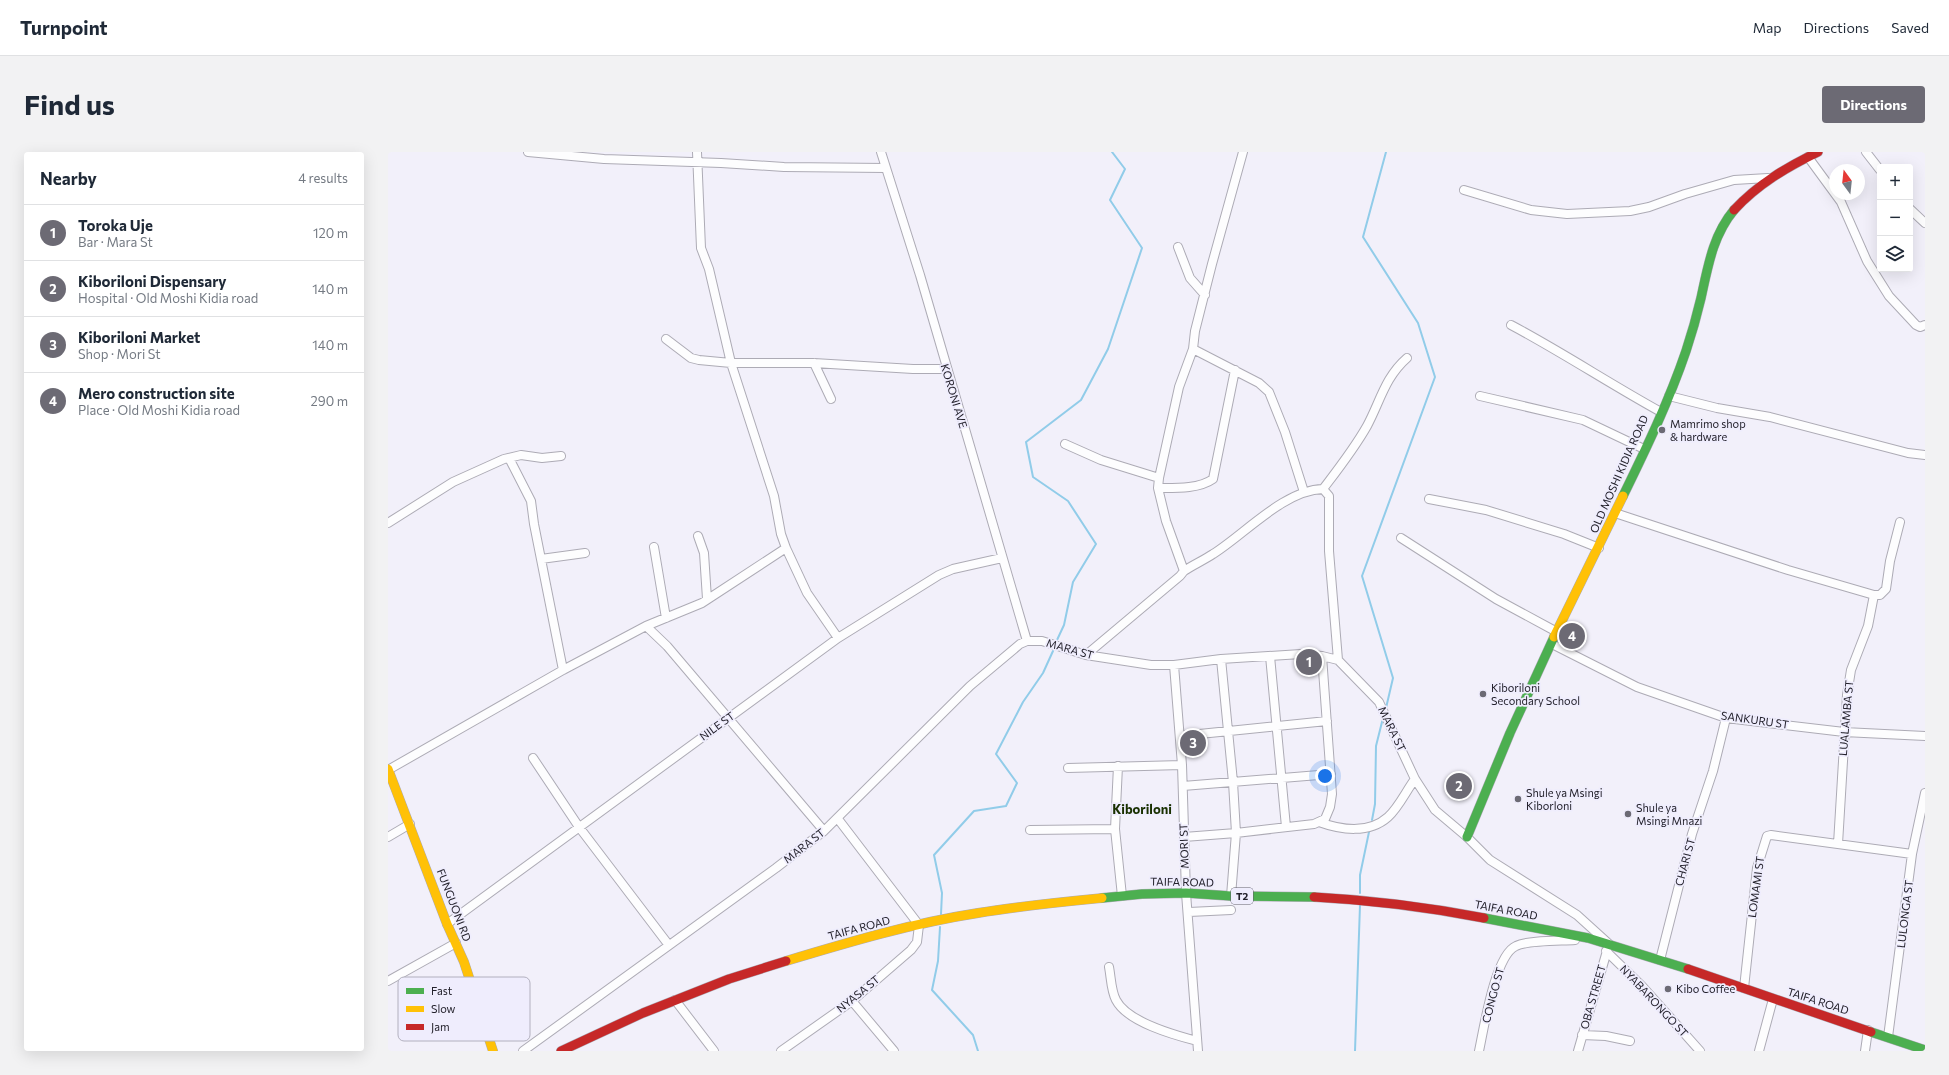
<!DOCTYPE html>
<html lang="en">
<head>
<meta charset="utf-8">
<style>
	:root { --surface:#fff; --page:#f2f2f3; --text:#1f2937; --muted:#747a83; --line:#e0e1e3; --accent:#6c6a74 }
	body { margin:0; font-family:Commissioner,sans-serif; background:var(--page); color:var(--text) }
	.controls { position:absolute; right:12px; top:12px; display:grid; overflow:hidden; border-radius:4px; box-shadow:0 4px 16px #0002 }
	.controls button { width:36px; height:36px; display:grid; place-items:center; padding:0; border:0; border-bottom:1px solid var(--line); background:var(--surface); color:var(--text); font:20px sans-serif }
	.compass { position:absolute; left:1441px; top:12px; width:36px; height:36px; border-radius:50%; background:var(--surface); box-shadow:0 4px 16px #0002; rotate:345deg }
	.you { position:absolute; left:937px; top:624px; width:14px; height:14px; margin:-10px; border:3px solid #fff; border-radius:50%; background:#1a73e8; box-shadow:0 0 0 6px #1a73e833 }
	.badge { display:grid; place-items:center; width:26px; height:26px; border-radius:50%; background:var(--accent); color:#fff; font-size:13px; font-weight:700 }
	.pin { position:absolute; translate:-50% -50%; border:2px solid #fff; box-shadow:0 1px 4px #0006 }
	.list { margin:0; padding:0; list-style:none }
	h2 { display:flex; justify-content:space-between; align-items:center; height:52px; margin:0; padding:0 16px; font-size:17px }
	h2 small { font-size:13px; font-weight:400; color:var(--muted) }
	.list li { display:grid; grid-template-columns:26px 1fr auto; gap:12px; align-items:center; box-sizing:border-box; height:56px; padding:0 16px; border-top:1px solid var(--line) }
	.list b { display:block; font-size:15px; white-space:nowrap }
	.list p { margin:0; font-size:13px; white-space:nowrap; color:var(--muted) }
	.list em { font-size:13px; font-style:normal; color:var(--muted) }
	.icon { flex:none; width:22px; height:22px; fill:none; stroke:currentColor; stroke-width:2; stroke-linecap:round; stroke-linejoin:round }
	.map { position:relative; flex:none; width:1537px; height:899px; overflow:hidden; border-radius:4px }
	header { display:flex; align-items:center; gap:24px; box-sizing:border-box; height:56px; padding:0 20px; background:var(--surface); border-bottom:1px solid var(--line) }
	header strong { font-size:19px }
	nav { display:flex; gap:22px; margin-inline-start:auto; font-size:14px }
	.intro { display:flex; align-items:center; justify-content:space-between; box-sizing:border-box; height:96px; padding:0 24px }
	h1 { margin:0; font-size:28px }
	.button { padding:10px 18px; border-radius:4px; background:var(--accent); color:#fff; font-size:14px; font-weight:700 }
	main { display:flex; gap:24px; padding:0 24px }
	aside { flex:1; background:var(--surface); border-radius:4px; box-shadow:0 4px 16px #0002 }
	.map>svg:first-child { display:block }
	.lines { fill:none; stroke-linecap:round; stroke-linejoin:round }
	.stream { stroke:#91cce9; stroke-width:2 }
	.street-casing { stroke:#adabb5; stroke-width:10 }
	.fast-casing { stroke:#adabb5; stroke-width:10 }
	.slow-casing { stroke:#adabb5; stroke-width:10 }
	.jam-casing { stroke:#adabb5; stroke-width:10 }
	.street { stroke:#fdfdfe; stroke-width:8 }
	.fast { stroke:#4caf50; stroke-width:9 }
	.slow { stroke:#ffc107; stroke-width:9 }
	.jam { stroke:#c62828; stroke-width:9 }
	.poi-dot { fill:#6c6a74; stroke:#efedfd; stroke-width:1.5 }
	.labels { text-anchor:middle; stroke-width:3.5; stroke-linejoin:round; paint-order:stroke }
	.shield { fill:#efedfd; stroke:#615f6b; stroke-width:1 }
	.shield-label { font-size:10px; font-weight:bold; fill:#24222c }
	.street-label { font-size:11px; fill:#24222c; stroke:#efedfd }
	.poi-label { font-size:11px; fill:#24222c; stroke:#efedfd; text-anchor:start }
	.quarter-label { font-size:13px; font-weight:bold; fill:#1a3100; stroke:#efedfd }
	.key { fill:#efedfd; stroke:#b2b0be; stroke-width:1 }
	.key-label { font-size:11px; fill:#24222c }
</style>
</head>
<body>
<header>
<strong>Turnpoint</strong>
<nav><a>Map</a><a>Directions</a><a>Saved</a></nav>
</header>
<div class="intro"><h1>Find us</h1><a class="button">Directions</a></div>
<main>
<aside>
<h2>Nearby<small>4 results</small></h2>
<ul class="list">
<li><span class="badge">1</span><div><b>Toroka Uje</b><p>Bar · Mara St</p></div><em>120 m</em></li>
<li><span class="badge">2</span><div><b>Kiboriloni Dispensary</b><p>Hospital · Old Moshi Kidia road</p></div><em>140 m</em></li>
<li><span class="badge">3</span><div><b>Kiboriloni Market</b><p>Shop · Mori St</p></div><em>140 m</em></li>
<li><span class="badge">4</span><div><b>Mero construction site</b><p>Place · Old Moshi Kidia road</p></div><em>290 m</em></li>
</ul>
</aside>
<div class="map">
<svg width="1537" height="899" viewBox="0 0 1537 899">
	<rect width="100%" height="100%" fill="#f2f0fa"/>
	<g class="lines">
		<path class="stream" d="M 669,488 L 676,473 L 685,430 L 708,392 L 680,349 L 645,325 L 638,290 L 693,248 L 720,197 L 754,96 L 722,48 L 737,17 L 724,0
			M 998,556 L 1005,526 L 974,424 L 1047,225 L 1030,171 L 975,85 L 998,0
			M 984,668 L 987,652 L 988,594 L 995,566
			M 972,741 L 972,723 L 981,680
			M 553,762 L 554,741 L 546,703 L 586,659 L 618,654 L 629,631 L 608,602 L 635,550 L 655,521 L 665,499
			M 552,775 L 550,809 L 544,838 L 585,883 L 590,899
			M 967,899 L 972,753"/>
		<g class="street-casing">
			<path id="street" d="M 140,0 L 216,7 L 333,11 L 396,15 L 498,16
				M 493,0 L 532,123 L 639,489
				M 1478,0 L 1492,18
				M 1420,5 L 1453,50 L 1479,109 L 1501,144 L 1528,173 L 1532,175 L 1537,173
				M 1076,38 L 1143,58 L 1179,62 L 1242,59 L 1261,55 L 1297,42 L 1346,28 L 1380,26
				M 1522,57 L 1537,71
				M 790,95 L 802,126 L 817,143
				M 1123,173 C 1174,200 1222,232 1273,260
				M 278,187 L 303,206 L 311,208 L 343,211 L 426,211 L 525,217 L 558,217
				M 805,197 L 871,231 L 881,240 L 897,280 L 916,340
				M 426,211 L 443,247
				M 1092,244 L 1195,268 L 1256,297
				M 1281,244 L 1329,256 L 1382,265 L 1520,301 L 1537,303
				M 677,292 L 713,308 L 771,326
				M 121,306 L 143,349 L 146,372 L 175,518
				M 770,336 C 787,336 811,337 825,327 L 847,218
				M 935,337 C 951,316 966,297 979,274 C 992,250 997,225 1019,206
				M 1041,347 L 1098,358 L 1176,382 L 1211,396
				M 1227,361 L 1400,418 L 1486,443 L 1492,443 L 1498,437 L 1502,409 L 1512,370
				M 0,371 L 65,330 L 116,307 L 133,303 L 154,306 L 173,304
				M 310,384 L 316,401 L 319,447
				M 1013,386 L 1108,447 L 1169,480
				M 266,395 L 278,466
				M 398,396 L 419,441 L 450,486
				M 153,407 L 197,401
				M 796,419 C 805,413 816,408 825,402 C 857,382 896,338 935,337 L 941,344 L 941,399 L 950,508
				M 258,474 L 314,451 L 398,396 L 393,382 L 386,344 L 343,211 L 321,117 L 313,96 L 309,0
				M 1164,492 L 1249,535 L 1338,566 L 1456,580 L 1537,584
				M 698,503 L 792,424 L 796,419 L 778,369 L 770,336 L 771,326 L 791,235 L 805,197 L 807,179 L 824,112 L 855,0
				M 882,504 L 898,675
				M 833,507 L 845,630 L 848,681 L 843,744
				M 786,513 L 794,613 L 798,741 L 810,899
				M 792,584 L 939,569
				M 145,606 L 191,675 L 280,792
				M 730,614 L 727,677 L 734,744
				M 680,616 L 794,613
				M 0,618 L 175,518 L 258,474 L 279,494 L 436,679
				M 795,634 L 943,622
				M 931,670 C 953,678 981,682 1000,665 C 1011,655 1018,639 1027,627
				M 642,678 L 727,677
				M 0,685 L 22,672
				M 796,685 L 848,681 L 926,672 L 937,667 L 942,655 L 944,642 L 934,504
				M 1450,692 L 1459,543 L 1463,518 L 1480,474 L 1486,443
				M 801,760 L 843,758
				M 59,772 L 450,486 L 551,423 L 565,417 L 614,406
				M 1218,799 L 1254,834 L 1312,899
				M 1272,808 L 1304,682 L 1325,619 L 1338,566
				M 721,815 C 723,825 723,839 728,848 C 739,870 786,883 809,889
				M 0,829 L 68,791
				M 1356,836 L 1369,716 L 1379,684 L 1383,683 L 1524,702
				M 287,848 L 326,899
				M 464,849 L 506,899
				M 1194,883 L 1218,884 L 1242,889
				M 1500,885 L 1524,702 L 1537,641
				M 135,899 L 388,716 L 436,679 L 582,534 L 632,492 L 639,489 L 654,489 L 698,503 L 763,513 L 786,513 L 833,507 L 913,502 L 934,504 L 950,508 L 991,550 L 1027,627 L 1047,658 L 1079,685 L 1102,708 L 1189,763 L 1221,792 L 1190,899
				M 393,899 L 464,849 L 523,798 L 529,790 L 531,773 L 450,667
				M 1091,899 C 1096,876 1107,803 1128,794 C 1140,788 1172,789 1187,788
				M 1371,899 L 1385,847
				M 1477,899 L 1480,878"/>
		</g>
		<g class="fast-casing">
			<path id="fast" d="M 1235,344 C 1258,297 1281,249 1298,199 C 1304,181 1309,163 1313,146 C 1320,114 1325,83 1346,58
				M 1079,685 L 1122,581 L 1166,485
				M 714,746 L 754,742 L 798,741 L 843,744 L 926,745
				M 1096,766 L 1200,786 L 1300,817
				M 1483,880 L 1537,898"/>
		</g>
		<g class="slow-casing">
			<path id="slow" d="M 1166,485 L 1235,344
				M 0,617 L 59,772 L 76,810 L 105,899
				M 398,809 C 461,790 525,771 590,761 C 631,754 673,750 714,746"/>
		</g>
		<g class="jam-casing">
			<path id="jam" d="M 1346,58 C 1370,32 1399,15 1430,0
				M 926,745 C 983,748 1039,755 1096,766
				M 1300,817 L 1483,880
				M 173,899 L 255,861 L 341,827 L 398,809"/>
		</g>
		<use href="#street" class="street"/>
		<use href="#fast" class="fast"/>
		<use href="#slow" class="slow"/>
		<use href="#jam" class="jam"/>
	</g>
	<g class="poi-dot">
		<circle cx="1274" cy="278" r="4"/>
		<circle cx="1095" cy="542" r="4"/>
		<circle cx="1130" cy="647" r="4"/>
		<circle cx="1240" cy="662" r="4"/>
		<circle cx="1280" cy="837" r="4"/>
	</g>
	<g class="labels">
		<rect class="shield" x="843" y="736" width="22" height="16" rx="3"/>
		<g class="shield-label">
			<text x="854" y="748">T2</text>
		</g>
		<g class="street-label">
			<text transform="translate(566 244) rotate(73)" y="4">KORONI AVE</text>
			<text transform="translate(1231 322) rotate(-66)" y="4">OLD MOSHI KIDIA ROAD</text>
			<text transform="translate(682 497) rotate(16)" y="4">MARA ST</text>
			<text transform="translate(1458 566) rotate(-85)" y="4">LUALAMBA ST</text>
			<text transform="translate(1367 568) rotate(8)" y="4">SANKURU ST</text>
			<text transform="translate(329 574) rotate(-36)" y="4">NILE ST</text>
			<text transform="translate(1004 577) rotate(64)" y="4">MARA ST</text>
			<text transform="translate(416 694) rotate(-38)" y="4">MARA ST</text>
			<text transform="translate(796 694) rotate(-92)" y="4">MORI ST</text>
			<text transform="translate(1297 710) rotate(-75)" y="4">CHARI ST</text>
			<text transform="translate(794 730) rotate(1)" y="4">TAIFA ROAD</text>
			<text transform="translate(1368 735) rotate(-82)" y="4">LOMAMI ST</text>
			<text transform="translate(66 753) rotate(69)" y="4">FUNGUONI RD</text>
			<text transform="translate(1118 758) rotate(11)" y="4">TAIFA ROAD</text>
			<text transform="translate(1517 762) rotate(-83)" y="4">LULONGA ST</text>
			<text transform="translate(471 776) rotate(-15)" y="4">TAIFA ROAD</text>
			<text transform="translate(470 842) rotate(-39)" y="4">NYASA ST</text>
			<text transform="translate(1105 843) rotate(-75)" y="4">CONGO ST</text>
			<text transform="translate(1205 845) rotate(-74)" y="4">OBA STREET</text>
			<text transform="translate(1266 849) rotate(47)" y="4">NYABARONGO ST</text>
			<text transform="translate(1430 849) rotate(18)" y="4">TAIFA ROAD</text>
		</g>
		<g class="poi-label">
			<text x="1282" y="276">Mamrimo shop<tspan x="1282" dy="13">&amp; hardware</tspan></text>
			<text x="1103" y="540">Kiboriloni<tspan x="1103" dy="13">Secondary School</tspan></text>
			<text x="1138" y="645">Shule ya Msingi<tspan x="1138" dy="13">Kiborloni</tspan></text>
			<text x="1248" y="660">Shule ya<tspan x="1248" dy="13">Msingi Mnazi</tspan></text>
			<text x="1288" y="841">Kibo Coffee</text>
		</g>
		<g class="quarter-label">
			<text x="754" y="662">Kiboriloni</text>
		</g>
	</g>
	<rect x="10" y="825" width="132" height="64" rx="6" class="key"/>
	<rect x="18" y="836" width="18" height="6" fill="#4caf50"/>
	<rect x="18" y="854" width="18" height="6" fill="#ffc107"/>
	<rect x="18" y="872" width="18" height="6" fill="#c62828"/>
	<g class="key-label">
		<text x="43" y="843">Fast</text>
		<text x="43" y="861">Slow</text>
		<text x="43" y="879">Jam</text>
	</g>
</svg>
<div class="controls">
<button>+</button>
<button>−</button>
<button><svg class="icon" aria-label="layers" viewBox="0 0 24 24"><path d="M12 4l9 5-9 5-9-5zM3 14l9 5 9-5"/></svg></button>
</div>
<svg class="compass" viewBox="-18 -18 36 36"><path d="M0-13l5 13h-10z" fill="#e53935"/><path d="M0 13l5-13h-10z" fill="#747a83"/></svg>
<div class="you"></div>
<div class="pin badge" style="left:921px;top:510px">1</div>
<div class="pin badge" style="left:1071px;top:634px">2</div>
<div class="pin badge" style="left:805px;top:591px">3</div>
<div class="pin badge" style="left:1184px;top:484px">4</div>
</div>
</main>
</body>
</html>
